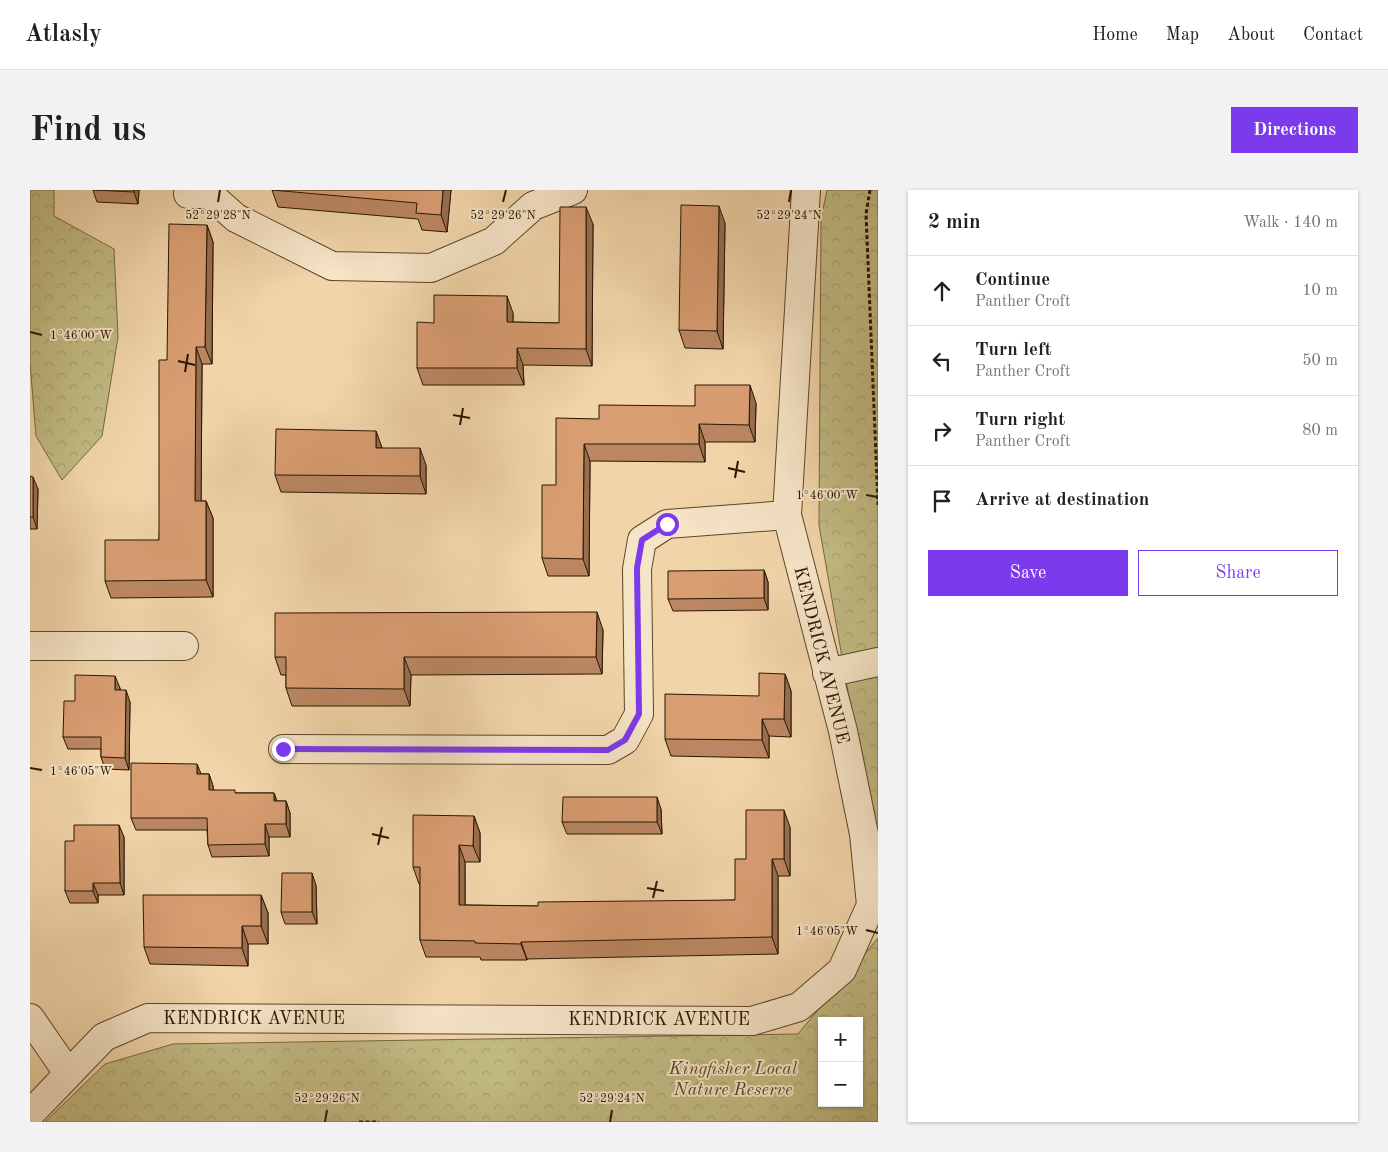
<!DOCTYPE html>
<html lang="en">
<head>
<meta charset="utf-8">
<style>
	:root { --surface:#fff; --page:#f2f2f2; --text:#202124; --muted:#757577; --line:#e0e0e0; --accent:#7c3aed }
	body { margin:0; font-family:"Old Standard TT",serif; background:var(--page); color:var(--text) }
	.controls { position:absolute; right:15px; bottom:15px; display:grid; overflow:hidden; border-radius:0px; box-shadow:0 1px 4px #0004 }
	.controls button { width:45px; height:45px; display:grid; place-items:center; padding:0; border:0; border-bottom:1px solid var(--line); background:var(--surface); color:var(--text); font:25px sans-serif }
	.stop { position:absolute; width:15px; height:15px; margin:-11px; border:4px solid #7c3aed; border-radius:50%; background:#fff }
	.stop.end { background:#7c3aed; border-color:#fff; box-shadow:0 1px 5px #0008 }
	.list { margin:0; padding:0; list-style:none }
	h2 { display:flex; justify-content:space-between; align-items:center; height:65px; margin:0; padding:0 20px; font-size:21px }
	h2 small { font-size:16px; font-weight:400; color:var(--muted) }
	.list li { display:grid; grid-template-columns:32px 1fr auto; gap:15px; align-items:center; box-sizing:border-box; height:70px; padding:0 20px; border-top:1px solid var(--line) }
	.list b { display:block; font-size:19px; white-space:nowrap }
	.list p { margin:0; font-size:16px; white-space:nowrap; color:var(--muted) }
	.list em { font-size:16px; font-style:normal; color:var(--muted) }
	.actions { display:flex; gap:10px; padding:15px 20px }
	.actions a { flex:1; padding:11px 0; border:1px solid var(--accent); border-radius:0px; text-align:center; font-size:18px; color:var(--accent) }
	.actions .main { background:var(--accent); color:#fff }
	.icon { flex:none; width:28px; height:28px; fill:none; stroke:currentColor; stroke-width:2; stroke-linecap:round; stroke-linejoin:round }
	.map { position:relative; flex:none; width:848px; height:932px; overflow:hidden; border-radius:0px }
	header { display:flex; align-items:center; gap:30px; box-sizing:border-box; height:70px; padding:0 25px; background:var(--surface); border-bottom:1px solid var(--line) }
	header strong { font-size:24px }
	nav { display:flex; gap:28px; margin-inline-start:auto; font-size:18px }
	.intro { display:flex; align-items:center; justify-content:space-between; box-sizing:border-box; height:120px; padding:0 30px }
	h1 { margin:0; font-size:35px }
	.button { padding:12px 22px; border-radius:0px; background:var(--accent); color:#fff; font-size:18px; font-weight:700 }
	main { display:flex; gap:30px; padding:0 30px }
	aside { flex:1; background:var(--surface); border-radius:0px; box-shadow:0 1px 4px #0004 }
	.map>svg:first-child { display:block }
	.forest { fill:url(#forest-crowns); stroke:#766942; fill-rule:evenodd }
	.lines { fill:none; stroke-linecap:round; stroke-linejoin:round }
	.minor-casing { stroke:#5b462c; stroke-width:30 }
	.path { stroke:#291702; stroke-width:3; stroke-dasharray:4 2.5; stroke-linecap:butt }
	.minor { stroke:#f6e4c7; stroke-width:28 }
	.wall { fill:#bb8762; stroke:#291702 }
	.shaded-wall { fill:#986e50; stroke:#291702 }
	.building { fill:#d99d72; stroke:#291702 }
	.route { stroke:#7c3aed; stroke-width:6 }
	.ticks { fill:none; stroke:#291702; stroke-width:2 }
	.labels { text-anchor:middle; stroke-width:4; stroke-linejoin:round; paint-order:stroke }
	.street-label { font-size:18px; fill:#291702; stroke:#f6e4c7 }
	.park-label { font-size:18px; font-style:italic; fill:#574829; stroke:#f6e4c7 }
	.ticks-label { font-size:12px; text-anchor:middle; fill:#291702; stroke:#f6e4c7; stroke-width:4; stroke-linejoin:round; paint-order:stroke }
</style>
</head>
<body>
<header>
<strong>Atlasly</strong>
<nav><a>Home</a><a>Map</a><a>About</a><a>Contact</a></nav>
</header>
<div class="intro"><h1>Find us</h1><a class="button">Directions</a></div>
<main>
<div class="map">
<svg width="848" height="932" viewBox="0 0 848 932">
	<defs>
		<pattern id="forest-crowns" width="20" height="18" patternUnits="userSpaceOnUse" patternTransform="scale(1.25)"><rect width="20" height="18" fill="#c2bb83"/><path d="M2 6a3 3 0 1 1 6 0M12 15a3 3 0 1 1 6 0" fill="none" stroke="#a7a070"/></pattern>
	</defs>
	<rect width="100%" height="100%" fill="#f1d5a9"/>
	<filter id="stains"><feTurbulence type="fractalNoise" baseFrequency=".004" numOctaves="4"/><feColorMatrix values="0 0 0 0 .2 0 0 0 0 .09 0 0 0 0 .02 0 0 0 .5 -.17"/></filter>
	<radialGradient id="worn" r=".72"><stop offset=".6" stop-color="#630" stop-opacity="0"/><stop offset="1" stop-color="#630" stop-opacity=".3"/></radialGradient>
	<path class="forest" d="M 0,0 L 24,0 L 24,26 L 84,59 L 88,147 L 72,246 L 32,290 L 6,246 L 0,173 Z
		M 797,0 L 848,0 L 848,674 L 789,335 L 791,29 Z
		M 848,748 L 848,932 L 15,932 L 75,874 L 143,854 L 768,844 ZM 792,831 L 829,831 L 829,913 L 792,913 Z"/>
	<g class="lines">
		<g class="minor-casing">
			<path id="minor" d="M 158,4 L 179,4 L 206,28 L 302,76 L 401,78 L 464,51 L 503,16 L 543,0
				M 0,456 L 154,456
				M 797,483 L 848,472
				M 253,559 L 578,560 L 595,550 L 609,524 L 607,379 L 612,350 L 637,334 L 757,325
				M 0,828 L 38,883
				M 0,924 L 74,847 L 118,828 L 722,831 L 769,817 L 812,780 L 841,715 L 834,644 L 813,541 L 757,325 L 776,0"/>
		</g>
		<path class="path" d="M 840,0 L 836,24 L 848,315
			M 329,932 L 349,932"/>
		<use href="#minor" class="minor"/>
	</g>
	<path class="wall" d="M 63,0 L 109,0 L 108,14 L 67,12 Z
		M 242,0 L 421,0 L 417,42 L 392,40 L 388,29 L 248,17 Z
		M 695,33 L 693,159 L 655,158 L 649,140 Z
		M 563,34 L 562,176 L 493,175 L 494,195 L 393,195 L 387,178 L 404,133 L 483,123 L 483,132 L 529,133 Z
		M 177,35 L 183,52 L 182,174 L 172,174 L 171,311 L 176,311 L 183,328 L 183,407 L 81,408 L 75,391 L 129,350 L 137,170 Z
		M 726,213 L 725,252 L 675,252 L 675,272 L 560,271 L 559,386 L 518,386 L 512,368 L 526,295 L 569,229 L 665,216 Z
		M 346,241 L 352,258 L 396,275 L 396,304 L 251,302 L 245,285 Z
		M 0,286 L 8,299 L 7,339 L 0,339 Z
		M 734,380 L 738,392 L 738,420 L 643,421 L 638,409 Z
		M 573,440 L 572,484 L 381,485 L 380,516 L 262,516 L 256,498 L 256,485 L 251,485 L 245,467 Z
		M 755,484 L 761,501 L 761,547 L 739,546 L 739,568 L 641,566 L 635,549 L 729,506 Z
		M 90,498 L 90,500 L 100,512 L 99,580 L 75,579 L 71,567 L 71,559 L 38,559 L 33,547 L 45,511 Z
		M 171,584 L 179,584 L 183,596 L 183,600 L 206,603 L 244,603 L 247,611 L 256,611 L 260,623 L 260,647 L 239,647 L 239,666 L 182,667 L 178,655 L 177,640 L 106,640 L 101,628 Z
		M 631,619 L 632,644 L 537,644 L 532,632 Z
		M 444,626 L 450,643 L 450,672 L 435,672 L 435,715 L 508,716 L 705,710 L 716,669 L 760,637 L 760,686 L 748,686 L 748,764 L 497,769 L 497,770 L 451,770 L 450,767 L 396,767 L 390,750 L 390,694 L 389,694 L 383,677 Z
		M 94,647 L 94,705 L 68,705 L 68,713 L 40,713 L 35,701 L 44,651 Z
		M 286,695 L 287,734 L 255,734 L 251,722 Z
		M 231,705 L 238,723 L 238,754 L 218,754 L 218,776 L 120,774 L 114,757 Z"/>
	<path class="shaded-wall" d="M 104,0 L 109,0 L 108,14 L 104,2 Z
		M 413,0 L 421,0 L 417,42 L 411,25 Z
		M 689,16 L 695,33 L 693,159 L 687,141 Z
		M 556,17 L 563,34 L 562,176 L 556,159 Z
		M 177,35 L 183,52 L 182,174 L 175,157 Z
		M 477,106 L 483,123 L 483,150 L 477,132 Z
		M 166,157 L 172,174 L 171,328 L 165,311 Z
		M 487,158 L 493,175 L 494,195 L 487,178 Z
		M 720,195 L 726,213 L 725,252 L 719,235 Z
		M 669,234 L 675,252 L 675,272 L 669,254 Z
		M 346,241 L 352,258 L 346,258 Z
		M 554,254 L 560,271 L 559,386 L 553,369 Z
		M 390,258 L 396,275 L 396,304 L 390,286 Z
		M 3,287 L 8,299 L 7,339 L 3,327 Z
		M 176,311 L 183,328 L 183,407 L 176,390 Z
		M 734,380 L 738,392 L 738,420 L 734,408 Z
		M 567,422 L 573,440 L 572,484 L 566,467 Z
		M 374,467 L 381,485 L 380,516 L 374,499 Z
		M 755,484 L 761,501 L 761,547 L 754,529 Z
		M 85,486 L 90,498 L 89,512 L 85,500 Z
		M 96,500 L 100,512 L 99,580 L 95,568 Z
		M 732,529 L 739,546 L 739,568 L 732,550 Z
		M 167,574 L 172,586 L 167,584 Z
		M 179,584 L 183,596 L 183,612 L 179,600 Z
		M 244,603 L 248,615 L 244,611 Z
		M 627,607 L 631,619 L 632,644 L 627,632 Z
		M 256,611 L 260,623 L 260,647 L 256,634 Z
		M 754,620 L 760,637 L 760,686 L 754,669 Z
		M 444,626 L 450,643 L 450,672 L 443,656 Z
		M 235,634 L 239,647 L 239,666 L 235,654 Z
		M 89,635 L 94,647 L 94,705 L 90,693 Z
		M 429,655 L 435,672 L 435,732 L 429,715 Z
		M 742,669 L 748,686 L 748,764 L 742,747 Z
		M 282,683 L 286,695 L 287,734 L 282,722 Z
		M 63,693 L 68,705 L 68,713 L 63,701 Z
		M 231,705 L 238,723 L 238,754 L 231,736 Z
		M 212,736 L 218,754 L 218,776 L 212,758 Z
		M 491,752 L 497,769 L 497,770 L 491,754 Z"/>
	<path class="building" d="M 63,0 L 104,0 L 104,2 Z
		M 242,0 L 413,0 L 411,25 L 386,23 L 387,13 Z
		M 651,15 L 689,16 L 687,141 L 649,140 Z
		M 530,17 L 556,17 L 556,159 L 487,158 L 487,178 L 387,178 L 387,132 L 404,133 L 404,105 L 477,106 L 477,132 L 529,133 Z
		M 139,34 L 177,35 L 175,157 L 166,157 L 165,311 L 176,311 L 176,390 L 75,391 L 75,350 L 129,350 L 129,170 L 137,170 Z
		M 665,195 L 720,195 L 719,235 L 669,234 L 669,254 L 554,254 L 553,369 L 512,368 L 512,295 L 526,295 L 526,228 L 569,229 L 569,215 L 665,216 Z
		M 246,239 L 346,241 L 346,258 L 390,258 L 390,286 L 245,285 Z
		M 0,286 L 3,287 L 3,327 L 0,327 Z
		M 734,380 L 734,408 L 638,409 L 638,381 Z
		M 567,422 L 566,467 L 374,467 L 374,499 L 256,498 L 256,467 L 245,467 L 245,423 Z
		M 729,483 L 755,484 L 754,529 L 732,529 L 732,550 L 635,549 L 635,504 L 729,506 Z
		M 45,485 L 85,486 L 85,500 L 96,500 L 95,568 L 71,567 L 71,547 L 33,547 L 34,511 L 45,511 Z
		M 101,573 L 167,574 L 167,584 L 179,584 L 179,600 L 205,600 L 205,603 L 244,603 L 244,611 L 256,611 L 256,634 L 235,634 L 235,654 L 178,655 L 177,628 L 101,628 Z
		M 533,607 L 627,607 L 627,632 L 532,632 Z
		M 716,620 L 754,620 L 754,669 L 742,669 L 742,747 L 491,752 L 491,754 L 445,753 L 445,751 L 390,750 L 390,677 L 383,677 L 383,625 L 444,626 L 443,656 L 429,655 L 429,715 L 508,716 L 508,712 L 705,710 L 705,669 L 716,669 Z
		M 44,635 L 89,635 L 90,693 L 63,693 L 63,701 L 35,701 L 35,651 L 44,651 Z
		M 252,683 L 282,683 L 282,722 L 251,722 Z
		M 113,705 L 231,705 L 231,736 L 212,736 L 212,758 L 114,757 Z"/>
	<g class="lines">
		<path class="route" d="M 253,559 L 578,560 L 595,550 L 609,524 L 607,378 L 612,350 L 637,334"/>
	</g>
	<path class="ticks" d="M 188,12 L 190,0M 473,12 L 476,0M 759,12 L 761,0M 0,142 L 12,145M 148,171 L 165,175M 155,182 L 158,164M 423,225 L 440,228M 430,235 L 433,218M 698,278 L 715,282M 705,288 L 708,271M 836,305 L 848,307M 0,578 L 12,580M 342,644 L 359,648M 348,655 L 352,637M 617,698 L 634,701M 623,708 L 627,691M 836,740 L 848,743M 295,932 L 297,920M 580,932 L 582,920"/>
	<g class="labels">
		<g class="street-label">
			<text transform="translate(792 465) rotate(76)" y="6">KENDRICK AVENUE</text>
			<text x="224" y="834">KENDRICK AVENUE</text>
			<text x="629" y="835">KENDRICK AVENUE</text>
		</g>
		<g class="park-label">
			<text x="703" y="884">Kingfisher Local<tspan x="703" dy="21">Nature Reserve</tspan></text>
		</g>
	</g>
	<g class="ticks-label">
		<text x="188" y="29">52°29'28"N</text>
		<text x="473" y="29">52°29'26"N</text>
		<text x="759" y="29">52°29'24"N</text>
		<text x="51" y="149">1°46'00"W</text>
		<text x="797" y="309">1°46'00"W</text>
		<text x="51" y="585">1°46'05"W</text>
		<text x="797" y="745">1°46'05"W</text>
		<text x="297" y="912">52°29'26"N</text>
		<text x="582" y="912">52°29'24"N</text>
	</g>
	<rect width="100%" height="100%" filter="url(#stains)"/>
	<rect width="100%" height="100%" fill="url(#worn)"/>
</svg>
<div class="controls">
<button>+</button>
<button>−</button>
</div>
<div class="stop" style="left:637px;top:334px"></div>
<div class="stop end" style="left:253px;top:559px"></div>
</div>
<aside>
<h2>2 min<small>Walk · 140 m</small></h2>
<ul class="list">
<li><svg class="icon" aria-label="ahead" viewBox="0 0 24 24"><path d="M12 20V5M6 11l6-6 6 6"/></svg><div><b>Continue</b><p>Panther Croft</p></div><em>10 m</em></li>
<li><svg class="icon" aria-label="left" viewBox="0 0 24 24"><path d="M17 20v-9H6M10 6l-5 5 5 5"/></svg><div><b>Turn left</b><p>Panther Croft</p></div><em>50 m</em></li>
<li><svg class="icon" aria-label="right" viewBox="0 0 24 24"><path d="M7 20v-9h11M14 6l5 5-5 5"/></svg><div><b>Turn right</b><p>Panther Croft</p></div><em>80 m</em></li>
<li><svg class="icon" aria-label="arrive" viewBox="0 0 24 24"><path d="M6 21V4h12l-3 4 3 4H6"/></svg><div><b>Arrive at destination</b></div></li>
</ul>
<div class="actions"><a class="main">Save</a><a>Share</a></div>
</aside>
</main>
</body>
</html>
